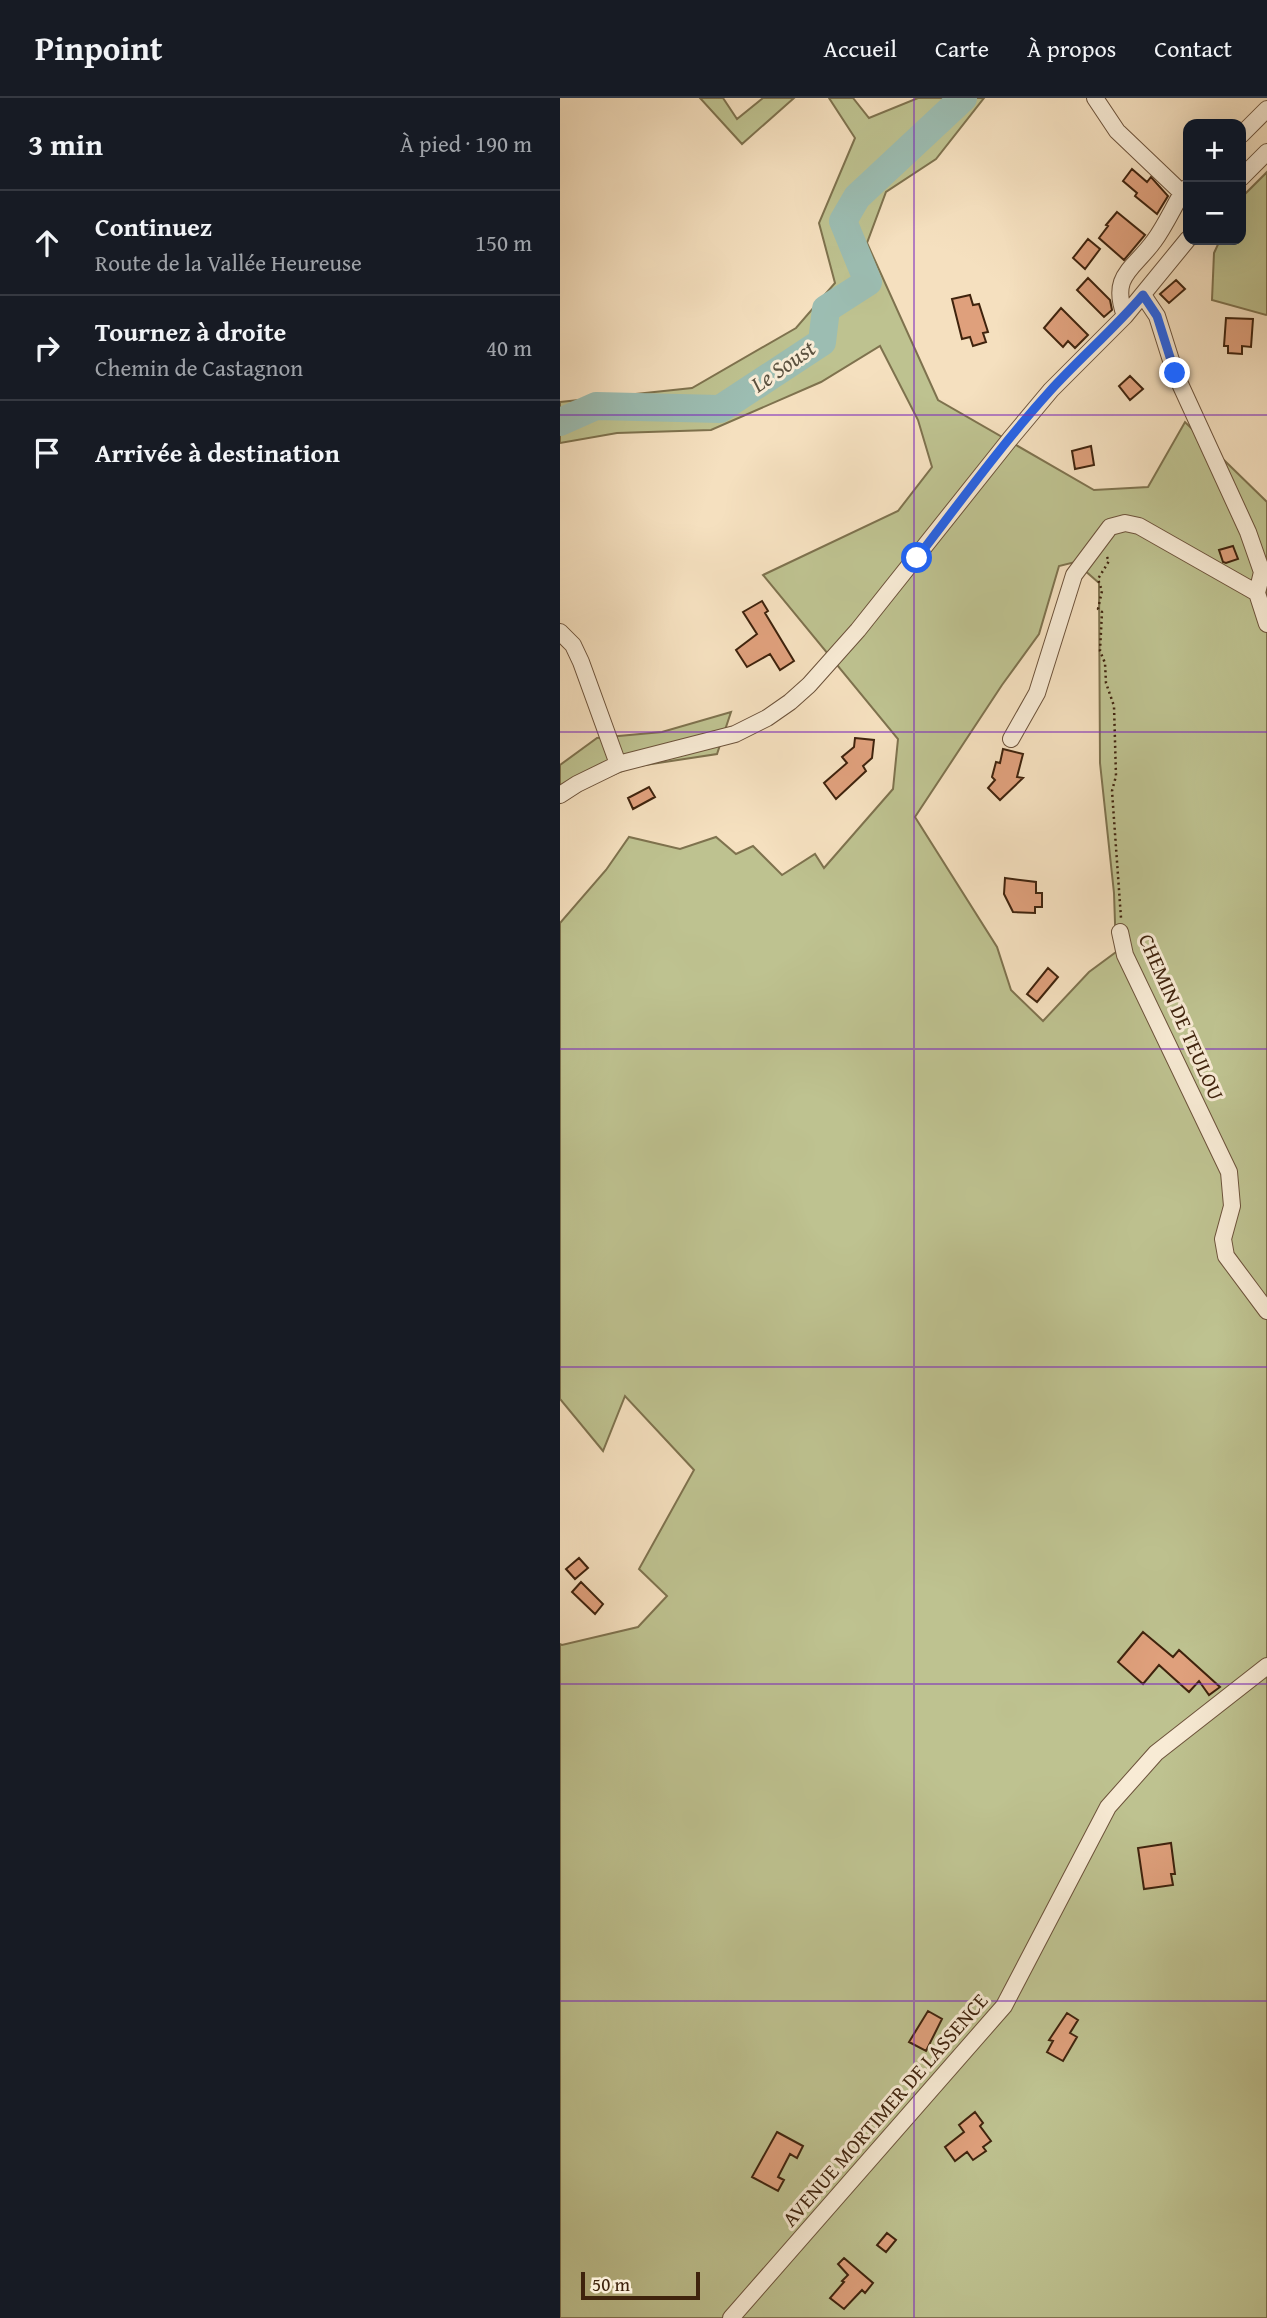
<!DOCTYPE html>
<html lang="fr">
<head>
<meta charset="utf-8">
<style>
	:root { --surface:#171b24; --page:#20242c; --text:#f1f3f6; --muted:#9ea1a6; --line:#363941 }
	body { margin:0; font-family:"Gentium Book Plus",serif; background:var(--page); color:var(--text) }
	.controls { position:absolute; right:21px; top:21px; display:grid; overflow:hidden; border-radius:14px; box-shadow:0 7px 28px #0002 }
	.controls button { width:63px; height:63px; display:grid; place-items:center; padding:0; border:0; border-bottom:2px solid var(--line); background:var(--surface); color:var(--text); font:35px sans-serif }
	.scale { position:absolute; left:21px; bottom:18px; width:119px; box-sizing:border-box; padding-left:7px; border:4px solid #3f230d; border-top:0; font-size:19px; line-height:24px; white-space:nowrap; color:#3f230d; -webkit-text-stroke:5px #f8ebd5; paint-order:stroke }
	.stop { position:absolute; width:21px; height:21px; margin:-16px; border:5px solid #2563eb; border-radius:50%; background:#fff }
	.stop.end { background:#2563eb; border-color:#fff; box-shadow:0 2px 7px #0008 }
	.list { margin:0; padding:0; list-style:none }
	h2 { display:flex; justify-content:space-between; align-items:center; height:91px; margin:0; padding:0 28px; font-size:30px }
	h2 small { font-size:23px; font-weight:400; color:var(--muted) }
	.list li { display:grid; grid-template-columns:46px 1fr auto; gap:21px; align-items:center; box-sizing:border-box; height:105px; padding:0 28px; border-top:2px solid var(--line) }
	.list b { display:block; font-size:26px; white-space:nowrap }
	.list p { margin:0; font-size:23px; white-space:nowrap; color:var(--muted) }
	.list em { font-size:23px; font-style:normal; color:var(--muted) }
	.icon { flex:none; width:38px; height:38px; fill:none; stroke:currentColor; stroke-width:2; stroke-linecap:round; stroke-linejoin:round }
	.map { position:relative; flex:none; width:707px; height:2220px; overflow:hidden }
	header { display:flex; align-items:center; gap:42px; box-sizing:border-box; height:98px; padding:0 35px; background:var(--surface); border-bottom:2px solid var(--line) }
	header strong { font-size:33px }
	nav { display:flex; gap:38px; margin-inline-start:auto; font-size:24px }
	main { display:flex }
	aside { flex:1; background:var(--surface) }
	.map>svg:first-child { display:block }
	.green { fill:#bec290; stroke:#7e724e; stroke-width:2; fill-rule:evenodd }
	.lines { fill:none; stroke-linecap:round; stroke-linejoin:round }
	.river { stroke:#9cbdb2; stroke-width:28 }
	.building { fill:#dfa07c; stroke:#3f230d; stroke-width:2 }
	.minor-casing { stroke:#6c523a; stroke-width:18 }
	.path { stroke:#3f230d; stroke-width:2.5; stroke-dasharray:2 3.5; stroke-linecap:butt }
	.minor { stroke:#f8ebd5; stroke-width:16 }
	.route { stroke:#2563eb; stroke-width:9 }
	.grid { fill:none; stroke:#7b2cbf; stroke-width:2; stroke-opacity:0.55 }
	.labels { text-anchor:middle; stroke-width:6; stroke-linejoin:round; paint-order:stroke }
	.street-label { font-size:21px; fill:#3f230d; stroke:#f8ebd5 }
	.water-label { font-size:23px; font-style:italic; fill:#5b513f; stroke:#f8ebd5 }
</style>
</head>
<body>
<header>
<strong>Pinpoint</strong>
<nav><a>Accueil</a><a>Carte</a><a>À propos</a><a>Contact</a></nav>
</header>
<main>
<aside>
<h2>3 min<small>À pied · 190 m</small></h2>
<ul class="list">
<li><svg class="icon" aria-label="ahead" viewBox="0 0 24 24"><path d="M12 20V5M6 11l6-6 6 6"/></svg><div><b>Continuez</b><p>Route de la Vallée Heureuse</p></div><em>150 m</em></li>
<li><svg class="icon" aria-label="right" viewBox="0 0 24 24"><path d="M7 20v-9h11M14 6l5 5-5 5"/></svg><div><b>Tournez à droite</b><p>Chemin de Castagnon</p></div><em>40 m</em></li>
<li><svg class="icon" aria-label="arrive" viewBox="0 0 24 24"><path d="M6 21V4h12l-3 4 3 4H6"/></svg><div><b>Arrivée à destination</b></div></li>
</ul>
</aside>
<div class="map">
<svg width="707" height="2220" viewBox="0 0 707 2220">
	<rect width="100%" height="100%" fill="#f5e0bf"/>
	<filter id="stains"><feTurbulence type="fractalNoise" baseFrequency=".00286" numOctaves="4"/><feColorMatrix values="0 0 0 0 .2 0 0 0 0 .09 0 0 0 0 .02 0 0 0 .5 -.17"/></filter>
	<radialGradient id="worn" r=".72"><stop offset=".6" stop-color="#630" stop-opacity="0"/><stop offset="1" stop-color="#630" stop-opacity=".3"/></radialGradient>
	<path class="green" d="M 140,0 L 163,0 L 177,21 L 203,0 L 234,0 L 182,46 Z
		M 269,0 L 293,0 L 309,20 L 358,0 L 424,0 L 376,61 L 326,94 L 307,145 L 378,302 L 534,392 L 588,389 L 625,324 L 707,404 L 707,2220 L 0,2220 L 0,1546 L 2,1547 L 78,1529 L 107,1498 L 79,1471 L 134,1372 L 65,1298 L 43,1353 L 0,1301 L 0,825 L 46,772 L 69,739 L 120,751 L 156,739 L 176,756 L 193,748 L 222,777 L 255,756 L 264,770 L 333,691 L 338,641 L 203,477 L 338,413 L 372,369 L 358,322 L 320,248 L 261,284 L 151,332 L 57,335 L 0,345 L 0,304 L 132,290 L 236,230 L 275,185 L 259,125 L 295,40 ZM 515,464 L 539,485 L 540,665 L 554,795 L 556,854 L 529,874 L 483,923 L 451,892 L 437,849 L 355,719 L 442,587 L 479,536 L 499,468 Z
		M 707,74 L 707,216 L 706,217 L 652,202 L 654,155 L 660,142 L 681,142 L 681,100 Z
		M 171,614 L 157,656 L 72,669 L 35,684 L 0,705 L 0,667 L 37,640 L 102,634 Z"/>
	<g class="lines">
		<path class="river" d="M 0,324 L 36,308 L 160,311 L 262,244 L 266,211 L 308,184 L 283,123 L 297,99 L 403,0"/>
	</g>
	<path class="building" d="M 572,71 L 587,84 L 591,79 L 608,98 L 597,116 L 575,98 L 577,95 L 563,83 Z
		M 557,114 L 585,137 L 564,162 L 539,140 L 548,128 L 546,127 Z
		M 528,141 L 540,151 L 525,171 L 513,160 Z
		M 528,180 L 550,202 L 552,212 L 544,219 L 517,192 Z
		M 616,182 L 625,191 L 609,205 L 600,196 Z
		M 410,197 L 413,207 L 419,206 L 428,234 L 423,235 L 426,244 L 413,248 L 410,239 L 402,241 L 392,201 Z
		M 501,210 L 528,237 L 515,250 L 508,243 L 503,249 L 484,230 Z
		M 666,220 L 693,221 L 691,249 L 682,248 L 682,256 L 668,255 L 668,248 L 664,248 Z
		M 570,278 L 583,291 L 570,302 L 559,288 Z
		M 531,348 L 534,367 L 515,371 L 512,353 Z
		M 673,448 L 678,461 L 666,465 L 663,464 L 659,452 Z
		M 202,503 L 208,513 L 205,515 L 234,563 L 220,572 L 210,556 L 187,569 L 176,552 L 197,536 L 183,514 Z
		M 295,640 L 314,642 L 312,660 L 303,668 L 306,673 L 276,701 L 264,685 L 287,665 L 282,659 L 294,649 Z
		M 443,651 L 463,656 L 457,679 L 463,680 L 440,702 L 428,690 L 435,682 L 432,679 L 436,664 L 440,665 Z
		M 89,689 L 95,699 L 73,711 L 68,700 Z
		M 445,780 L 476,784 L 476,795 L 482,795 L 482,809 L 475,809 L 475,815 L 453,814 L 444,796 Z
		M 488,870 L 498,879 L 477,904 L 467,896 Z
		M 19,1460 L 28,1470 L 15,1481 L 6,1471 Z
		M 21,1484 L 43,1506 L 35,1516 L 12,1494 Z
		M 583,1534 L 613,1559 L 619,1552 L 660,1589 L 649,1597 L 639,1583 L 629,1594 L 599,1567 L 583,1586 L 558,1564 Z
		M 611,1745 L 615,1776 L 611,1776 L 613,1787 L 584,1791 L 578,1750 Z
		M 368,1913 L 382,1921 L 366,1953 L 349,1944 Z
		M 507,1915 L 518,1922 L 510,1935 L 517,1939 L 503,1963 L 487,1954 L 493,1943 L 489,1942 Z
		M 415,2014 L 423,2025 L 420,2028 L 431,2043 L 423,2049 L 426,2053 L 413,2062 L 407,2054 L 395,2063 L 385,2049 L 404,2034 L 399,2027 Z
		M 217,2034 L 243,2048 L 237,2060 L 230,2056 L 218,2079 L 224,2082 L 218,2093 L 192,2079 Z
		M 327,2135 L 336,2142 L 326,2154 L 317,2147 Z
		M 284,2160 L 313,2185 L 305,2195 L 302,2192 L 284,2211 L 270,2200 L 284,2184 L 282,2183 L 288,2177 L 278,2166 Z"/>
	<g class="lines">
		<g class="minor-casing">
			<path id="minor" d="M 535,0 L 557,33 L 622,95 L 628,89
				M 681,37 L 707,11
				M 681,80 L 707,54
				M 583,197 L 597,218 L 615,275 L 688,434 L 702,474 L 697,495 L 707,526
				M 565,218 C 550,177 573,172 594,143 C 605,128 613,110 622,95
				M 0,534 L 13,547 L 21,564 L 58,666
				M 451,641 L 477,595 L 514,477 L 550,429 L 565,425 L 579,428 L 697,495
				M 0,697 L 17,686 L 58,666 L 175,636 L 207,620 L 230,604 L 249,587 L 298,532 L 450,341 L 491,292 L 565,218 L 628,141
				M 560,834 L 565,857 L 669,1074 L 672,1108 L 663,1141 L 666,1158 L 707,1213
				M 171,2220 L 444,1908 L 548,1709 L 596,1655 L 707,1568"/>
		</g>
		<path class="path" d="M 547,459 L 549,463 L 538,481 L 542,493 L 538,511 L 542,514 L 540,553 L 545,565 L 546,585 L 554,608 L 556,678 L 552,693 L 561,820"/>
		<use href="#minor" class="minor"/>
	</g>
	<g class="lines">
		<path class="route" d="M 357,460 C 400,404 442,346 490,293 C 520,260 554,231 583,197 L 597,218 L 615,275"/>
	</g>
	<path class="grid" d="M 354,0 L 354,2220M 0,317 L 707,317M 0,634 L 707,634M 0,951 L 707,951M 0,1269 L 707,1269M 0,1586 L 707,1586M 0,1903 L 707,1903"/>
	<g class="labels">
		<g class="street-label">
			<text transform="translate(621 919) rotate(66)" y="7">CHEMIN DE TEULOU</text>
			<text transform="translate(325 2012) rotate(-49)" y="7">AVENUE MORTIMER DE LASSENCE</text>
		</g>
		<g class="water-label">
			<text transform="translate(223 268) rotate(-35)" y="8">Le Soust</text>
		</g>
	</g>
	<rect width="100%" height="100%" filter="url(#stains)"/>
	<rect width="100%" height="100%" fill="url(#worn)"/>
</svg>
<div class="controls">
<button>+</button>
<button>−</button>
</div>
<div class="scale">50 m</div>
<div class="stop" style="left:357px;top:460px"></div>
<div class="stop end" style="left:615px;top:275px"></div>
</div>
</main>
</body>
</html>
